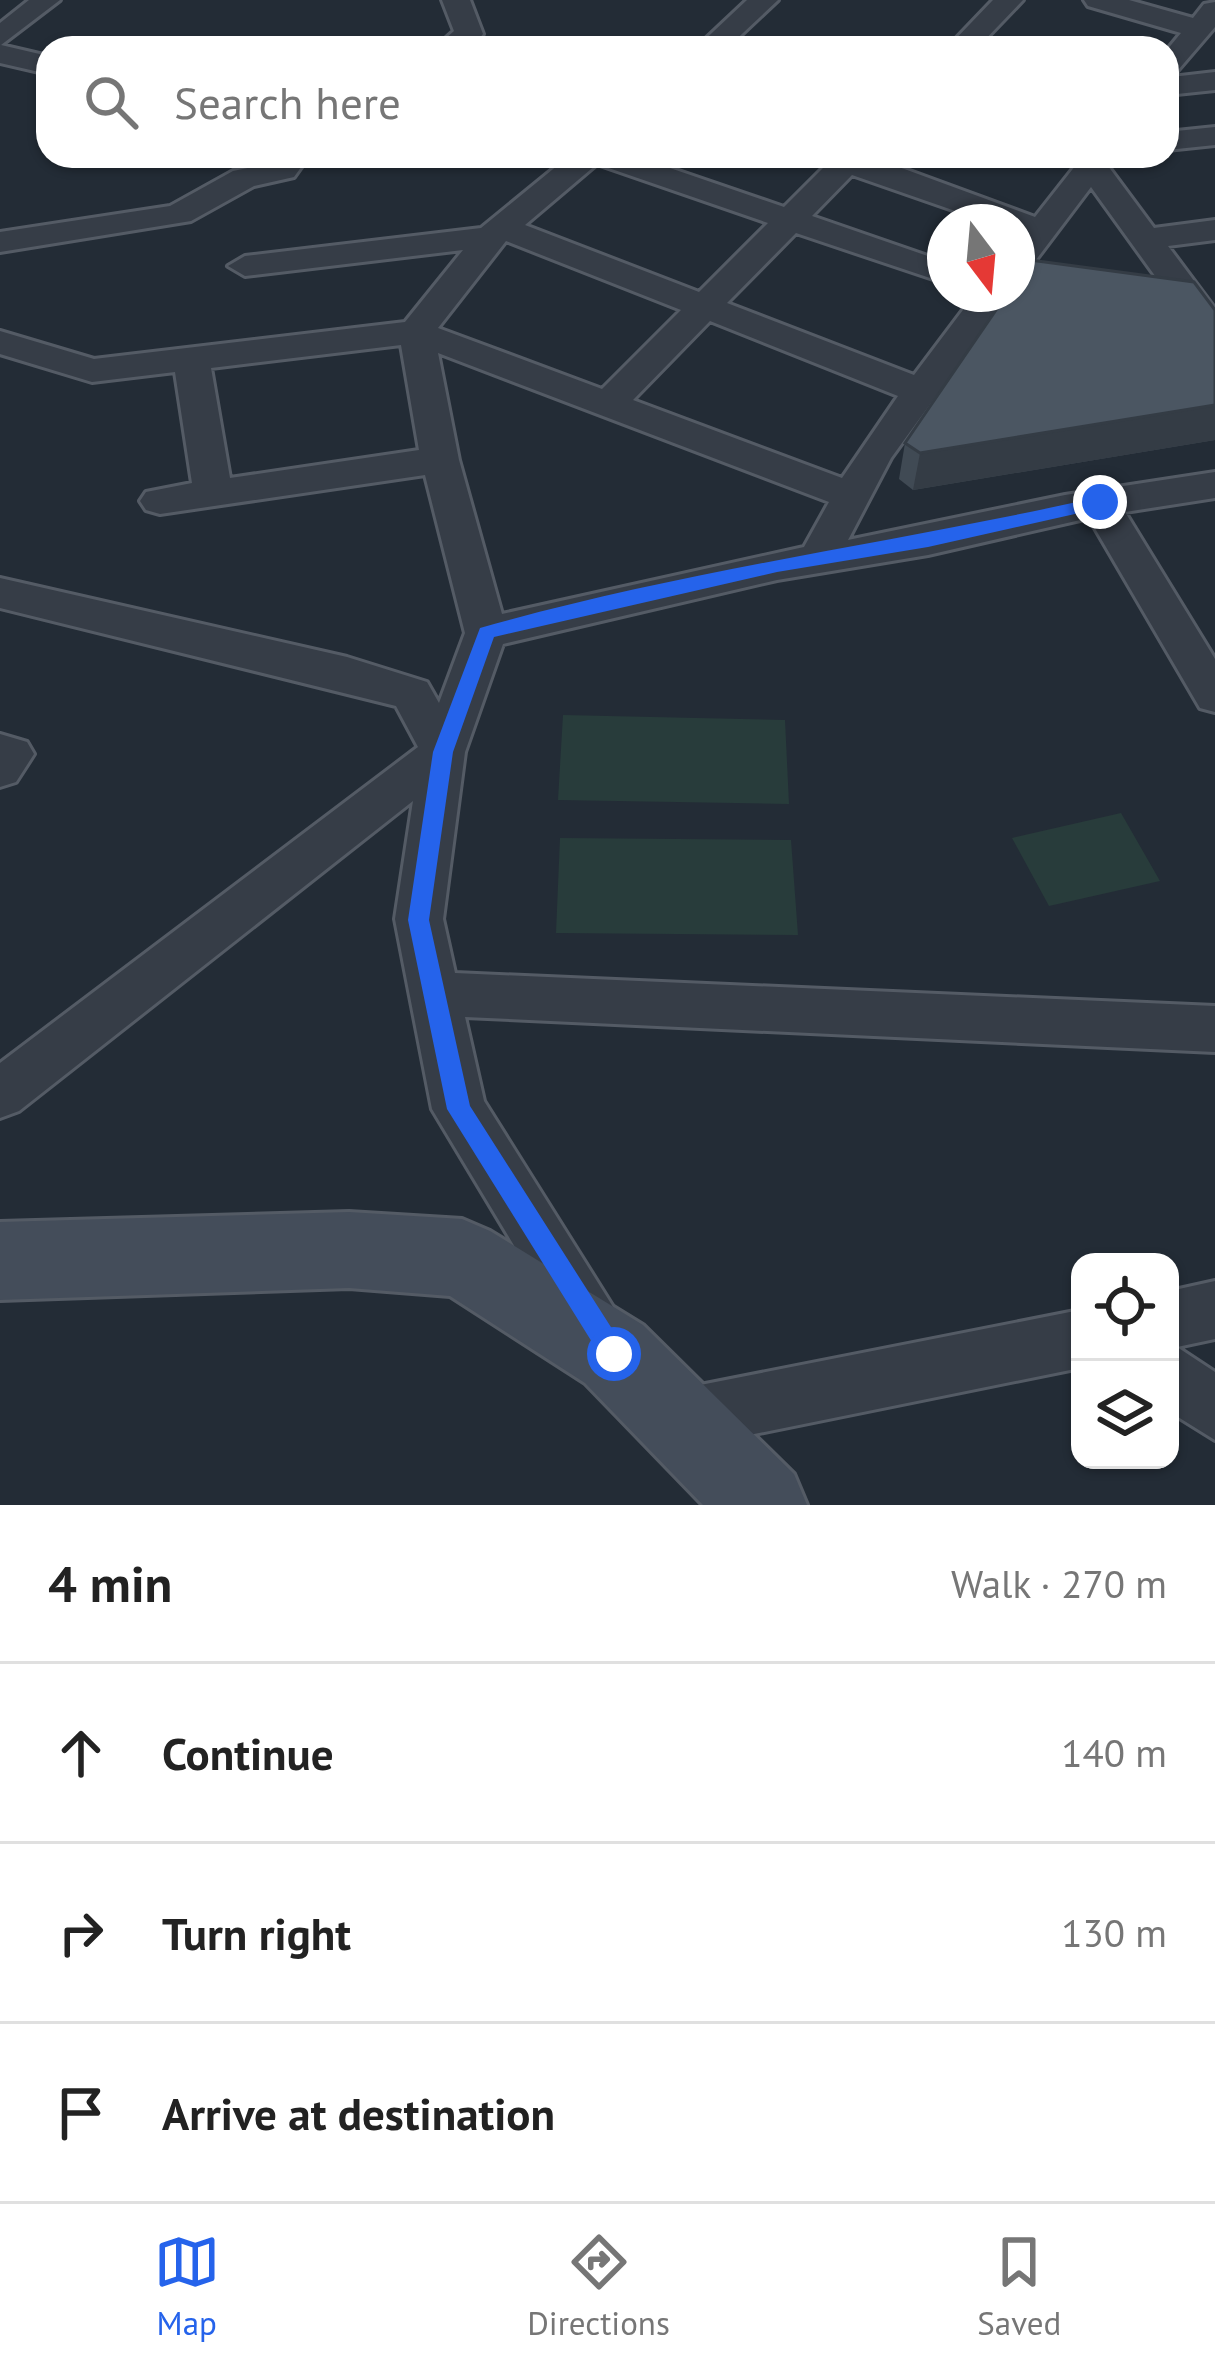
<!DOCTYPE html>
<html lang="en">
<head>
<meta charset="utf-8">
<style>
	:root { --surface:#fff; --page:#f2f2f2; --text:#222; --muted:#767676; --line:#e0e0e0; --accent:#2563eb }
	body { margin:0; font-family:"PT Sans",sans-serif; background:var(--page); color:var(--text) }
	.controls { position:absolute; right:36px; bottom:36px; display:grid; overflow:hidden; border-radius:24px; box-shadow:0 3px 9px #0004 }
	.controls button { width:108px; height:108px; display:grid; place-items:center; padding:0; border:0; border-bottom:3px solid var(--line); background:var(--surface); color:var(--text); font:60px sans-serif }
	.compass { position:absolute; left:927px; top:204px; width:108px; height:108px; border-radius:50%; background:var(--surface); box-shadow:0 3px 9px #0004; rotate:164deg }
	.stop { position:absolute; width:36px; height:36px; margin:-27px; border:9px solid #2563eb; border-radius:50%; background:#fff }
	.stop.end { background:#2563eb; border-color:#fff; box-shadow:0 3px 12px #0008 }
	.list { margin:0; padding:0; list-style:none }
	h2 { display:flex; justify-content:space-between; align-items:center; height:156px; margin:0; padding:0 48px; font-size:51px }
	h2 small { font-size:39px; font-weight:400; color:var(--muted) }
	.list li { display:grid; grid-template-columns:78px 1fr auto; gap:36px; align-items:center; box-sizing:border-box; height:180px; padding:0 48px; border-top:3px solid var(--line) }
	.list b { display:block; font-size:45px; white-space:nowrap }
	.list em { font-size:39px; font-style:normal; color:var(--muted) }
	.icon { flex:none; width:66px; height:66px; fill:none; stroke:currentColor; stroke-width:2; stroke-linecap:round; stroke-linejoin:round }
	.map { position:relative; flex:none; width:1215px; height:1505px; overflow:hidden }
	.search { position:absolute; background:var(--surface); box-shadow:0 3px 9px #0004; left:36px; right:36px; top:36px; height:132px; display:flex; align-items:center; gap:30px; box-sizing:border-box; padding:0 42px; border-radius:36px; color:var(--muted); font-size:45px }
	.sheet { height:696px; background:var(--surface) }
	nav { display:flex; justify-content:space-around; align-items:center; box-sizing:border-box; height:168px; border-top:3px solid var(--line); background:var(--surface); font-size:33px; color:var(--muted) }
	nav a { display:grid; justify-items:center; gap:6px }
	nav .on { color:var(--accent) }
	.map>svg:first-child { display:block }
	.green { fill:#283c3b }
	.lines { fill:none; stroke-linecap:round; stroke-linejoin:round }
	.street-casing { stroke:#545b65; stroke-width:6 }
	.secondary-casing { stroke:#545b65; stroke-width:6 }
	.street { fill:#363d47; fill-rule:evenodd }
	.secondary { fill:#444d5a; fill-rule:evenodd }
	.wall { fill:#404a54 }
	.shaded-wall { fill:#343c45 }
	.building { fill:#4b5662; stroke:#343c45; stroke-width:3 }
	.route { fill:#2563eb }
</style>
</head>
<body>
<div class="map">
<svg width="1215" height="1505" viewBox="0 0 1215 1505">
	<rect width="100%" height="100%" fill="#232c36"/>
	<path class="green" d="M 563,715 L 785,720 L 789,804 L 558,800 Z
		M 1121,813 L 1160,881 L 1049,906 L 1012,838 Z
		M 560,838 L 791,840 L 798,935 L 556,933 Z"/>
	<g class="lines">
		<g class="street-casing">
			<path id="street" d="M 29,0 L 60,0 L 1,45 L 48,56 L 48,74 L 0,63 L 0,23 Z
				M 442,0 L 470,0 L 483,34 C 471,51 454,48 435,48 L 454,31 Z
				M 747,0 L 778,0 L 727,48 L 696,48 Z
				M 993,0 L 1023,0 L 977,48 L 947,48 Z
				M 1084,0 L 1129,0 L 1193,18 L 1204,4 L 1215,2 L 1215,27 L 1172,77 L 1215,72 L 1215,90 L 1167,95 L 1167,50 L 1181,33 L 1088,6 Z
				M 1215,127 L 1215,145 L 1167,150 L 1167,132 Z
				M 277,156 L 309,156 L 294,177 L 254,186 L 191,221 L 0,252 L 0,232 L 170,206 L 233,171 L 272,163 Z
				M 569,156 L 635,156 L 784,207 L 835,156 L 869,156 L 1035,217 L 1083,156 L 1115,156 L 1108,166 L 1154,228 L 1215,220 L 1215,240 L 1168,246 L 1215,309 L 1215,344 L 1202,341 L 1091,187 L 1029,269 L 1017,272 L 1021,234 L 1017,222 L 987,222 L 852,175 L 812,216 L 945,262 L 945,283 L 796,233 L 727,303 L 914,375 L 975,294 L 1010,294 L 891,458 L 848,540 L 1065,495 L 1215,472 L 1215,498 L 1125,512 L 1215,659 L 1215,712 L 1200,708 L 1089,518 L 928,555 L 777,580 L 503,644 L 465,752 L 443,919 L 455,973 L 1215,1006 L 1215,1052 L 465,1017 L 484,1101 L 625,1326 L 617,1347 L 596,1355 L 575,1347 L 432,1109 L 395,919 L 413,801 L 19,1111 L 0,1118 L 0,1063 L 418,747 L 396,706 L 0,608 L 0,578 L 347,657 L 427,682 L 439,703 L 465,633 L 425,475 L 160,514 L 146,510 L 140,501 L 146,492 L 192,483 L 175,372 L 92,382 L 0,354 L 0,331 L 94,359 L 405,322 L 463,250 L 245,276 L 228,266 L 245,256 L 481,228 ZM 597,164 L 768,223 L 699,292 L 525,225 ZM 506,241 L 681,310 L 602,389 L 438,328 ZM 710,321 L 898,396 L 842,478 L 633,400 ZM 401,345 L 419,450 L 230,478 L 211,368 ZM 438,353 L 829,502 L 804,547 L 502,614 L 459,460 Z
				M 0,734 L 27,742 L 34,754 L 16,782 L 0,787 Z
				M 1215,1281 L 1215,1339 L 1177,1347 L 1215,1372 L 1215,1440 L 1170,1412 L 1170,1291 Z
				M 1080,1310 L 1080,1368 L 675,1450 L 654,1441 L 645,1420 L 654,1399 L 675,1390 Z"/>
		</g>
		<g class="secondary-casing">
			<path id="secondary" d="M 349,1212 L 462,1219 L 490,1231 L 643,1325 L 794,1474 L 807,1505 L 703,1505 L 585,1383 L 450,1296 L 349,1288 L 0,1300 L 0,1222 Z"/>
		</g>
		<use href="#street" class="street"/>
		<use href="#secondary" class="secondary"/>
	</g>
	<path class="wall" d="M 1215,310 L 1215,440 L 913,490 L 899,479 L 905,443 Z"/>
	<path class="shaded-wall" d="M 1215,405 L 1215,440 L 913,490 L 920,453 Z"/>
	<path class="building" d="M 1030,260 L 1194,282 L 1215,310 L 1215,405 L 920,453 L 905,443 L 1007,294 L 1017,294 L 1017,279 Z"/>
	<path class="route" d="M 1100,497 L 1108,502 L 1106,507 L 928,547 L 777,572 L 494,637 L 453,752 L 429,920 L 470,1106 L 623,1346 L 623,1363 L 605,1363 L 447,1109 L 408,920 L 433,752 L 480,628 C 683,570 894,543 1100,497 Z"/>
</svg>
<div class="controls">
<button><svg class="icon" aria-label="locate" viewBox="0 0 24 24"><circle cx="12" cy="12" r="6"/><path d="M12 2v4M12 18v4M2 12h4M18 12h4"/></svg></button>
<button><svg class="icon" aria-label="layers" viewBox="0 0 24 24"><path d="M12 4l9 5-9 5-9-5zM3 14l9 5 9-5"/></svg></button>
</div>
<svg class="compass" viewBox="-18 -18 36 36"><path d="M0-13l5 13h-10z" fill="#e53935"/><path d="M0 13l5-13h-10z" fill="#767676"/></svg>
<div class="stop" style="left:614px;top:1354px"></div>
<div class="stop end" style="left:1100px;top:502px"></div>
<div class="search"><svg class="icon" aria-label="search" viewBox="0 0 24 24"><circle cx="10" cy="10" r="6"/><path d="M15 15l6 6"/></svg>Search here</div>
</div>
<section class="sheet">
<h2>4 min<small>Walk · 270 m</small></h2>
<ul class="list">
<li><svg class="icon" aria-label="ahead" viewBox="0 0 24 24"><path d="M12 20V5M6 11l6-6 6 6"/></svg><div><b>Continue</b></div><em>140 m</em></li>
<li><svg class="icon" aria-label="right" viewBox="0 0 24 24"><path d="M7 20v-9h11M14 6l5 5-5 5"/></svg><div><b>Turn right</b></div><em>130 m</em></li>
<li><svg class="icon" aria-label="arrive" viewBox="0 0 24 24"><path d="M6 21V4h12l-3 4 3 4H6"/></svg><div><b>Arrive at destination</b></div></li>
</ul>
</section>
<nav>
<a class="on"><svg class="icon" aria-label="map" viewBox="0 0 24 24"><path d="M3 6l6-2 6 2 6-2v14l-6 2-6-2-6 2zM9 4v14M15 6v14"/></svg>Map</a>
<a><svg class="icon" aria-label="directions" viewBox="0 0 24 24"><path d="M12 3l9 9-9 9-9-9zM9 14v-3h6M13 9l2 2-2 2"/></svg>Directions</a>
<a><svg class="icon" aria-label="saved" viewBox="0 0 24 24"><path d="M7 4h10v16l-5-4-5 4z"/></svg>Saved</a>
</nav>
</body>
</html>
